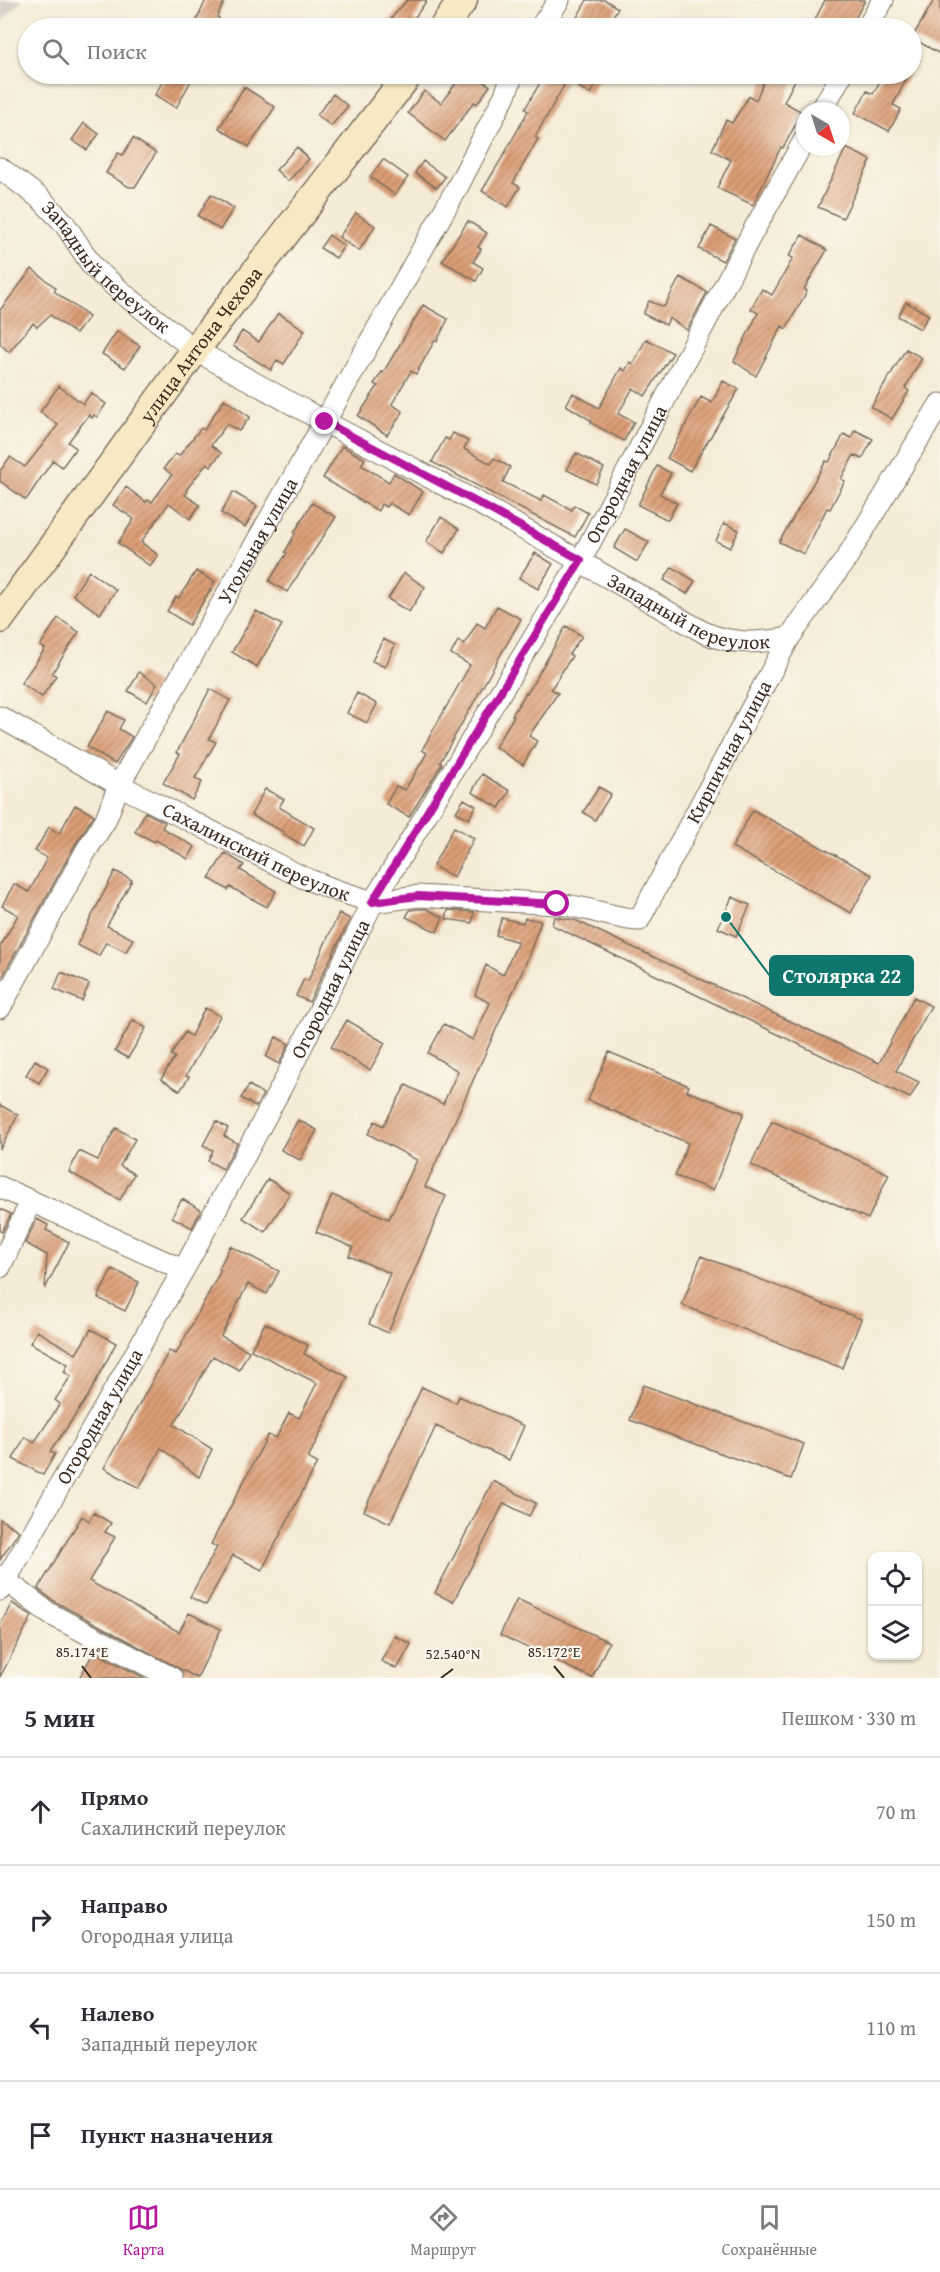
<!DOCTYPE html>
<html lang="ru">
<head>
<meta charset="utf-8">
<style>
	:root { --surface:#fff; --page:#f2f2f3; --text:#2b2b33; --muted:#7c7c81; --line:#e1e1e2; --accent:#b5179e }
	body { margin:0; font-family:"Gentium Book Plus",serif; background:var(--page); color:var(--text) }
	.controls { position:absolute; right:18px; bottom:18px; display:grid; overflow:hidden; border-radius:12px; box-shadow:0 2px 4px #0004 }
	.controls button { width:54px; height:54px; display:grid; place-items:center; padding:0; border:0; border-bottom:2px solid var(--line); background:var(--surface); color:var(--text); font:30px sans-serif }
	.compass { position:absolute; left:796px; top:102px; width:54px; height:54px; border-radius:50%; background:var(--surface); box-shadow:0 2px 4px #0004; rotate:141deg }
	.stop { position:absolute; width:18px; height:18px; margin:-14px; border:4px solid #b5179e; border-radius:50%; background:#fff }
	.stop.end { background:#b5179e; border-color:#fff; box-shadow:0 2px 6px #0008 }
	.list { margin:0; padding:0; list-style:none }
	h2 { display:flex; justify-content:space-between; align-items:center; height:78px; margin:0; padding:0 24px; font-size:26px }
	h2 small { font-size:20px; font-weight:400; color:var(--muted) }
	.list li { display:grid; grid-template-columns:39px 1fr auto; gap:18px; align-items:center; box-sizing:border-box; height:108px; padding:0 24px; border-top:2px solid var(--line) }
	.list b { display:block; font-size:22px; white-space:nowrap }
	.list p { margin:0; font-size:20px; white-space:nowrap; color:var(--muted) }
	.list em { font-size:20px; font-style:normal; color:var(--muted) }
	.icon { flex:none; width:33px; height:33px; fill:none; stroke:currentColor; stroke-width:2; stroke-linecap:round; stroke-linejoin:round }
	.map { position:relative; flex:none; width:940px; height:1678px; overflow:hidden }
	.search { position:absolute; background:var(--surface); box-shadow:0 2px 4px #0004; left:18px; right:18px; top:18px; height:66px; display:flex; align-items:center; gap:15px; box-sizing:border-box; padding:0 21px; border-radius:33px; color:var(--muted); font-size:22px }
	.sheet { height:510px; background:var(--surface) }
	nav { display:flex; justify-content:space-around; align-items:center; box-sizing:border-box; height:84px; border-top:2px solid var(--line); background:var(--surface); font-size:16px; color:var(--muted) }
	nav a { display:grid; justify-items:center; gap:3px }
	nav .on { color:var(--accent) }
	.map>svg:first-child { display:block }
	.industrial { fill:#cbc3b8 }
	.building { fill:url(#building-hatch) }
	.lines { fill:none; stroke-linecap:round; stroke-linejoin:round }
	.street-casing { stroke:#7c6e5e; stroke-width:23 }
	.secondary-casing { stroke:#7c6e5e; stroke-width:31 }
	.street { stroke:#fff; stroke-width:21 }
	.secondary { stroke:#f7e9c3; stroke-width:28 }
	.route { stroke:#b5179e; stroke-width:8 }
	.ticks { fill:none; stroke:#3b2a1e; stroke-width:2 }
	.labels { text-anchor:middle; stroke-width:4.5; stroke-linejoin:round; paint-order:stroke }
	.street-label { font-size:20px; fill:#3b2a1e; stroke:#fbf7ec }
	.ticks-label { font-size:15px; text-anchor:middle; fill:#3b2a1e; stroke:#fbf7ec; stroke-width:4.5; stroke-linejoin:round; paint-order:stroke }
	.leader { fill:none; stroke:#0f766e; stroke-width:2 }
	.callout-dot { fill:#0f766e; stroke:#fbf7ec; stroke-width:2 }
	.callout { fill:#0f766e; stroke:#0f766e; stroke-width:2 }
	.callout-label { font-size:21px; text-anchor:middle; font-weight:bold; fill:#fff }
</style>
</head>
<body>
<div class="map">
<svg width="940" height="1678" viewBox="0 0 940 1678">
	<defs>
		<pattern id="building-hatch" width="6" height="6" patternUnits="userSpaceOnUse" patternTransform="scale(1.5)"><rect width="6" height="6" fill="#dc9f77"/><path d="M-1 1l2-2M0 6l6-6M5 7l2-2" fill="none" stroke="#b48261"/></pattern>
	</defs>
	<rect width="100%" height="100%" fill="#fbf7ec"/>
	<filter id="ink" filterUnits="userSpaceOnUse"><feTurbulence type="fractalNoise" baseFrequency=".0167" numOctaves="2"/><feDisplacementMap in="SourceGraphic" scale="12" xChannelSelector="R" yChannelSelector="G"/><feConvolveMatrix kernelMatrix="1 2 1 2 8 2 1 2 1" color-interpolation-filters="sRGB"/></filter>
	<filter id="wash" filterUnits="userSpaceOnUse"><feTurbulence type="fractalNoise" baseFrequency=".008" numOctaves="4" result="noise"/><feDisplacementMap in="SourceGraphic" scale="24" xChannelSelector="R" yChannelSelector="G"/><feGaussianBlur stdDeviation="1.35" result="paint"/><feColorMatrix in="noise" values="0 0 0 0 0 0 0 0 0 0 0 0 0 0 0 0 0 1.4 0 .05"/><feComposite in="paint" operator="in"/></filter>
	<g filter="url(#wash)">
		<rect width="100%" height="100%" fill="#f5ebd6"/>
		<path class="industrial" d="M 0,0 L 22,0 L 0,24 Z"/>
		<g id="blocks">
			<path class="building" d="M 206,0 L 225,0 L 217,17 L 219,18 L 214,28 L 193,28 Z
				M 407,0 L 427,0 L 413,20 L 423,28 L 383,28 Z
				M 587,0 L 605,0 L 618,8 L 606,28 L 571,28 Z
				M 825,0 L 865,0 L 850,28 L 811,28 Z
				M 934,0 L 940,0 L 940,54 L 912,38 Z
				M 167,74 L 184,74 L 192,79 L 176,108 L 155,95 Z
				M 463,74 L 473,74 L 490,86 L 477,104 L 474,102 L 445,141 L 408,113 L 424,91 L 441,103 Z
				M 545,74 L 602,74 L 590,94 L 567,80 L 535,137 L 538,139 L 513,183 L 520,187 L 508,207 L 482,191 L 505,153 L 528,111 L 525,109 Z
				M 767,74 L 798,74 L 784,102 L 802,112 L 783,148 L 781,147 L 753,205 L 717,188 L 731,160 L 712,150 L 726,120 L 732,123 L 749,96 L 756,100 Z
				M 884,74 L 909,74 L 893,105 L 901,109 L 889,131 L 855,113 L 867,91 L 873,94 Z
				M 244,87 L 275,107 L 249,147 L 219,128 Z
				M 333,94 L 348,106 L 331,126 L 317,115 Z
				M 84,123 L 99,134 L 87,150 L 72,140 Z
				M 133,138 L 156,153 L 135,187 L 129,187 L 106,173 L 118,153 L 123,155 Z
				M 297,147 L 309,159 L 288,181 L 276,170 Z
				M 846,148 L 871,160 L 843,218 L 818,207 Z
				M 383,159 L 408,177 L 395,195 L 370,177 Z
				M 423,161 L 445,177 L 437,188 L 415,173 Z
				M 211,194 L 234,208 L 220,230 L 198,216 Z
				M 356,213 L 375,226 L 359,251 L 339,237 Z
				M 468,221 L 487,233 L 478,247 L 481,249 L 473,262 L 483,268 L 476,281 L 442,261 Z
				M 711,226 L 735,238 L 723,261 L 699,249 Z
				M 329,235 L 344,246 L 336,258 L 320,248 Z
				M 802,235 L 827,250 L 804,289 L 807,291 L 786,329 L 782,326 L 756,376 L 734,361 L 758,313 L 751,309 L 762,289 L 772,295 L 793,258 L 789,256 Z
				M 32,269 L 56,288 L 54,291 L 89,317 L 76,334 L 50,315 L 37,327 L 33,323 L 9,352 L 0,344 L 0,310 Z
				M 680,277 L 707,292 L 687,330 L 669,318 L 666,325 L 643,314 L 649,301 L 664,307 Z
				M 906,302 L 929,315 L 920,329 L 898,316 Z
				M 423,305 L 448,319 L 437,341 L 435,340 L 416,374 L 411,371 L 392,404 L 403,412 L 387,435 L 358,416 L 378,386 L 374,384 L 382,372 L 383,373 Z
				M 278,313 L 305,330 L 284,364 L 277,360 L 271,370 L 233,346 L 242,331 L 259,342 Z
				M 117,331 L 140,346 L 125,368 L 102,354 Z
				M 646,339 L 673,353 L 645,396 L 633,388 L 618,414 L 634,422 L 624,441 L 591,423 L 592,421 L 566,405 L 573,393 L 599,408 L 621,368 L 625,371 L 630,362 L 633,364 Z
				M 906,349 L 922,358 L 905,388 L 909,391 L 892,419 L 871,407 Z
				M 723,381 L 739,389 L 690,471 L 667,458 L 701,397 L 712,403 Z
				M 59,386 L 83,404 L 91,393 L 106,404 L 97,417 L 94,415 L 92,418 L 89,415 L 68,442 L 76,448 L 62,467 L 53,460 L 26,500 L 0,481 L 0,471 L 10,457 L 25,467 L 58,425 L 40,412 Z
				M 224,399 L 250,417 L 239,431 L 227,424 L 211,445 L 221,453 L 211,466 L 207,463 L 186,490 L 188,491 L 185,495 L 200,505 L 190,519 L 169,503 L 141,542 L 158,555 L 150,566 L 118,543 L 134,519 L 113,505 L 126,487 L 146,502 L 148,500 L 152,502 L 172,475 L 164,468 L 175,454 L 179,456 L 201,428 L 204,430 Z
				M 855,430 L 873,439 L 862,459 L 854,455 L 841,479 L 845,481 L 840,490 L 830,509 L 827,508 L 804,554 L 779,542 L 826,461 L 829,462 L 844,434 L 851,438 Z
				M 453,433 L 468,441 L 464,449 L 491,464 L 494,458 L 510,467 L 503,482 L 541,501 L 544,495 L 572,510 L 574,505 L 588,513 L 575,537 L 432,462 L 445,438 L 449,440 Z
				M 342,446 L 365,459 L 361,465 L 389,482 L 394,473 L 423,492 L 409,515 L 389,503 L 386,507 L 381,504 L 378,511 L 323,478 Z
				M 576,453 L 604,468 L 596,484 L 567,470 Z
				M 657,466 L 671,473 L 660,494 L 677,503 L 668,520 L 638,505 Z
				M 233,492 L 257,506 L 245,527 L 221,513 Z
				M 312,503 L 336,517 L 287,592 L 269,581 L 287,553 L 285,552 L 295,534 L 294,533 Z
				M 441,517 L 459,529 L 444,553 L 426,542 Z
				M 724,523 L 739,530 L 730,548 L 716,541 Z
				M 625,529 L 649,542 L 637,562 L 614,548 Z
				M 535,553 L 553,564 L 538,589 L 519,578 Z
				M 672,567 L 695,581 L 687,594 L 664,580 Z
				M 89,571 L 116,590 L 100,614 L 73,595 Z
				M 196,571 L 215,582 L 189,625 L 167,611 L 176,597 L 179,598 Z
				M 404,573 L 425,587 L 409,612 L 388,599 Z
				M 497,606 L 521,619 L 440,762 L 442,764 L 409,817 L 386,804 L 396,786 L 405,790 L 427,753 L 422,750 L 470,665 L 451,654 L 458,641 L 464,645 L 477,623 L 485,628 Z
				M 256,611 L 282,625 L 257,667 L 232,652 Z
				M 58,618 L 79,632 L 52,673 L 56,676 L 42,697 L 21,683 L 45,649 L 40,646 Z
				M 566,626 L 582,636 L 569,654 L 572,656 L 551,689 L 558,693 L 529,736 L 537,741 L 523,765 L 495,747 L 514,716 L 512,715 L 526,693 L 527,694 Z
				M 383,639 L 395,645 L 385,667 L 372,661 Z
				M 139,672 L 157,684 L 147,702 L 128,691 Z
				M 210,689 L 230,700 L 209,739 L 216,742 L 195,778 L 202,782 L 192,800 L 163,783 L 180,754 L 177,752 Z
				M 357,693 L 377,704 L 367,723 L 347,713 Z
				M 108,711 L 124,720 L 119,729 L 132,737 L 115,764 L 87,747 Z
				M 482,774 L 510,791 L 499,808 L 472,792 Z
				M 599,787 L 611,794 L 595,820 L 583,812 Z
				M 265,789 L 284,799 L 279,807 L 314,828 L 304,846 L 283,834 L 284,832 L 251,815 Z
				M 464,799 L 476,806 L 469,819 L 456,812 Z
				M 75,805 L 94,815 L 75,845 L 0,981 L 0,947 L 18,915 L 2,906 L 14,884 L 29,892 L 47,858 L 35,851 L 49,827 L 59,834 Z
				M 753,810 L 872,875 L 851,913 L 732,847 Z
				M 145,812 L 165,822 L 162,828 L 195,847 L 188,859 L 156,840 L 155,842 L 135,832 Z
				M 454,827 L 474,838 L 454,877 L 433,866 Z
				M 225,853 L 244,865 L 240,870 L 276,891 L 267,907 L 230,887 L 228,890 L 209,878 Z
				M 115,871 L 132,880 L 107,926 L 133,939 L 126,952 L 106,942 L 99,956 L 77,945 Z
				M 732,897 L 750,905 L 736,936 L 718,928 Z
				M 418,909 L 427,909 L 443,917 L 437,932 L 406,917 L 410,910 Z
				M 448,910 L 474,912 L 472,923 L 446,919 Z
				M 339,913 L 350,919 L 309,1002 L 296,996 L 304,979 L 308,981 Z
				M 554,917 L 575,920 L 879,1063 L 914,997 L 931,1006 L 896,1071 L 919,1082 L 910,1098 L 552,925 Z
				M 502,918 L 523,923 L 525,918 L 541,921 L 526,963 L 425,1187 L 446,1196 L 388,1333 L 369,1324 L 390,1273 L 349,1256 L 353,1247 L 316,1232 L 332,1195 L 389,1219 L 417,1160 L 368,1134 L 375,1121 L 383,1126 L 406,1085 L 443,1104 L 458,1071 L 428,1053 L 444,1024 L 473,1040 L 490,1003 L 475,995 L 486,965 L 503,975 L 518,942 L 496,935 Z
				M 61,972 L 89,984 L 82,1001 L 54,989 Z
				M 205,1008 L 220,1016 L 186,1076 L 189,1077 L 180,1091 L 161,1079 L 175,1057 L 171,1055 L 185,1032 L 191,1036 Z
				M 133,1020 L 146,1028 L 128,1058 L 115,1051 Z
				M 347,1020 L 385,1043 L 370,1070 L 331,1047 Z
				M 276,1037 L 289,1044 L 279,1064 L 266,1057 Z
				M 609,1052 L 689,1086 L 687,1091 L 744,1113 L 713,1190 L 675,1176 L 688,1143 L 588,1100 Z
				M 35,1060 L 48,1068 L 39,1083 L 26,1075 Z
				M 249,1085 L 263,1094 L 256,1107 L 241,1098 Z
				M 0,1105 L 18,1115 L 0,1149 Z
				M 298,1120 L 317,1130 L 300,1160 L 281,1150 Z
				M 216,1121 L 228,1128 L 224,1136 L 237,1143 L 223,1169 L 208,1161 L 213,1150 L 203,1145 Z
				M 772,1121 L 889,1174 L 868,1219 L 751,1165 Z
				M 116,1128 L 135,1139 L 120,1166 L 134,1174 L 120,1200 L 69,1172 L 79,1151 L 98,1160 Z
				M 268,1179 L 290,1193 L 265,1232 L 243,1218 Z
				M 182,1199 L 201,1210 L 192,1228 L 172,1217 Z
				M 0,1209 L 11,1214 L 2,1232 L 0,1231 Z
				M 37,1219 L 48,1225 L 46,1230 L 69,1242 L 45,1289 L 47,1255 L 25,1243 Z
				M 230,1246 L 279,1271 L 267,1294 L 248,1284 L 221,1336 L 249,1351 L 239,1370 L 213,1356 L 174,1425 L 212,1449 L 199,1477 L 161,1448 L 139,1488 L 104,1468 L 169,1351 L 176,1354 L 221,1270 L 219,1269 Z
				M 701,1256 L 861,1319 L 842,1368 L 682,1305 Z
				M 112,1269 L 139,1282 L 125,1311 L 98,1298 Z
				M 265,1323 L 308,1345 L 304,1354 L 348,1377 L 308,1458 L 317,1463 L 262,1570 L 233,1555 L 206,1605 L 190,1597 L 217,1547 L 211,1544 L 268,1435 L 276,1438 L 289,1413 L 299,1418 L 317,1383 L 251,1350 Z
				M 91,1329 L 116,1343 L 87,1398 L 50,1452 L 55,1454 L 43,1475 L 13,1459 L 25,1437 L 34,1443 L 60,1404 L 55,1400 L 71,1376 L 64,1372 L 68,1364 L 30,1343 L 37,1331 L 76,1354 Z
				M 643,1385 L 804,1444 L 791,1479 L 630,1420 Z
				M 422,1387 L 456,1403 L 459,1396 L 524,1426 L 509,1460 L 436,1426 L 390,1523 L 364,1511 Z
				M 493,1481 L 536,1503 L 529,1516 L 504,1503 L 453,1602 L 435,1593 Z
				M 94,1513 L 111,1523 L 105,1532 L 115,1537 L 89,1581 L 179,1632 L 189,1613 L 221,1629 L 197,1678 L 57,1603 L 38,1589 L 82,1516 L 89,1521 Z
				M 0,1519 L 19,1531 L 0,1560 Z
				M 517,1599 L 609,1642 L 592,1678 L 500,1635 Z
				M 12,1603 L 32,1616 L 0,1677 L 0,1625 Z
				M 395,1636 L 411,1644 L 397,1669 L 381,1661 Z
				M 94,1652 L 145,1678 L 79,1678 Z"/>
		</g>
	</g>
	<g filter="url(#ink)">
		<use href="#blocks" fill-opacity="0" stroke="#7c6e5e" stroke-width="1.5"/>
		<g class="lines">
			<g class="street-casing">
				<g id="street">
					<path d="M 540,28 L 559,0"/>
					<path d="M 867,28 L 883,0"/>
					<path d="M 821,111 L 842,74"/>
					<path id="s1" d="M 0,168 L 41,199 L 64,223 L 93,267 L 125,295 L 195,350 L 325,422 L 480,504 L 705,633 C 734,645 758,643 789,638"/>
					<path id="s2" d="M 0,717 L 119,785 L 302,877 L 335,890 L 373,902 L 418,896 L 557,904 C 585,906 611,918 639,920 L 789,638 L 846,559 L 940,404"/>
					<path id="s3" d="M 0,1008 L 86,851 L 105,821 L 119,785 L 457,188 L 505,95 L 513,74"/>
					<path d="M 0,1187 L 183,1270"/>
					<path d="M 0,1267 L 31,1201"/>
					<path d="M 0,1576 L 50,1614 L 172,1678"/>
					<path id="s4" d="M 0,1590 L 189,1260 L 283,1084 L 373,902 L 581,560 L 751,235 L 805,139"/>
				</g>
			</g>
			<g class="secondary-casing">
				<g id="secondary">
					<path d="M 443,28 L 463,0"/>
					<path id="s5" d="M 0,619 L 195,350 L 409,74"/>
				</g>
			</g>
			<use href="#street" class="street"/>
			<use href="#secondary" class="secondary"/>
		</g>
	</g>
	<g class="lines" filter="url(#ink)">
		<path class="route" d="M 325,422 L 480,504 L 581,560 L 372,902 L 418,896 L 557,904"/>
	</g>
	<path class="ticks" d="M 82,1666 L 91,1678M 554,1666 L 564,1678M 441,1678 L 453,1669"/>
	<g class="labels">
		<g class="street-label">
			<text dy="7" stroke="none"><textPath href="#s1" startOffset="146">Западный переулок</textPath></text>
			<text dy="7" stroke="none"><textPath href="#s5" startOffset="340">улица Антона Чехова</textPath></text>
			<text dy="7" stroke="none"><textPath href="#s4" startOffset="1280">Огородная улица</textPath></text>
			<text dy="7" stroke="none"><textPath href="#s3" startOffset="534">Угольная улица</textPath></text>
			<text dy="7" stroke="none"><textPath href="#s1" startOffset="830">Западный переулок</textPath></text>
			<text dy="7" stroke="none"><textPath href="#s2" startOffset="876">Кирпичная улица</textPath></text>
			<text dy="7" stroke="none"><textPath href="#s2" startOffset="290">Сахалинский переулок</textPath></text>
			<text dy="7" stroke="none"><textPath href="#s4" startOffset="686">Огородная улица</textPath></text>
			<text dy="7" stroke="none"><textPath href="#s4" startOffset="200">Огородная улица</textPath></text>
		</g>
	</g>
	<g class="ticks-label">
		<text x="82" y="1657">85.174°E</text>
		<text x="554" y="1657">85.172°E</text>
		<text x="453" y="1659">52.540°N</text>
	</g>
	<path class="leader" d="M726 917L770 976"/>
	<circle class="callout-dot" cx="726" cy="917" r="6"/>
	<rect class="callout" x="770" y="956" width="143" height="39" rx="6"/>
	<g class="callout-label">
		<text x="842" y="983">Столярка 22</text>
	</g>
</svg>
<div class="controls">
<button><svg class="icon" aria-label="locate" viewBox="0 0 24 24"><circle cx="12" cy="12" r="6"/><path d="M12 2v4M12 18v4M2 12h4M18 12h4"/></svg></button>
<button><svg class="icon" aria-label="layers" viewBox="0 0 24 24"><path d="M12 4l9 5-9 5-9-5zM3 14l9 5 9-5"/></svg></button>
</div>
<svg class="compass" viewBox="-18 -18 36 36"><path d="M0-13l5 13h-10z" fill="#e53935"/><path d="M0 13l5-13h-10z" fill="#7c7c81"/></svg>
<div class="stop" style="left:557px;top:904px"></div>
<div class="stop end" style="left:325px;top:422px"></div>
<div class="search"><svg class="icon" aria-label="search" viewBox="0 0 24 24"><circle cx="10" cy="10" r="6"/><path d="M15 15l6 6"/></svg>Поиск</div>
</div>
<section class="sheet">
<h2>5 мин<small>Пешком · 330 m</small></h2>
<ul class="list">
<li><svg class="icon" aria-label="ahead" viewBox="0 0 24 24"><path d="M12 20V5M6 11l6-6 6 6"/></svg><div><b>Прямо</b><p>Сахалинский переулок</p></div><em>70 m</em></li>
<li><svg class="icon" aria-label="right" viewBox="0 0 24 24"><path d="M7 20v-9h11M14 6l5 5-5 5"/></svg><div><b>Направо</b><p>Огородная улица</p></div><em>150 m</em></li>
<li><svg class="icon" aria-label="left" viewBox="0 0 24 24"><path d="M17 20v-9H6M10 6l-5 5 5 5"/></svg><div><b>Налево</b><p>Западный переулок</p></div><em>110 m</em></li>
<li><svg class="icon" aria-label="arrive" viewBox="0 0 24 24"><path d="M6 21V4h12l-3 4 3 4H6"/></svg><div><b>Пункт назначения</b></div></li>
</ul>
</section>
<nav>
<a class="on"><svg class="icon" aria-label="map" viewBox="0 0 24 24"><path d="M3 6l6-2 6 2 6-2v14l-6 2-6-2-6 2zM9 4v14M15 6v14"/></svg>Карта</a>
<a><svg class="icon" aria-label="directions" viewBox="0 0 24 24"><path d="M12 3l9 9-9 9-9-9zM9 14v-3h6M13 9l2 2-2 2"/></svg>Маршрут</a>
<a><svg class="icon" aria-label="saved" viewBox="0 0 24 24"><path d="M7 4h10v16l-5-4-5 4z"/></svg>Сохранённые</a>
</nav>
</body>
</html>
